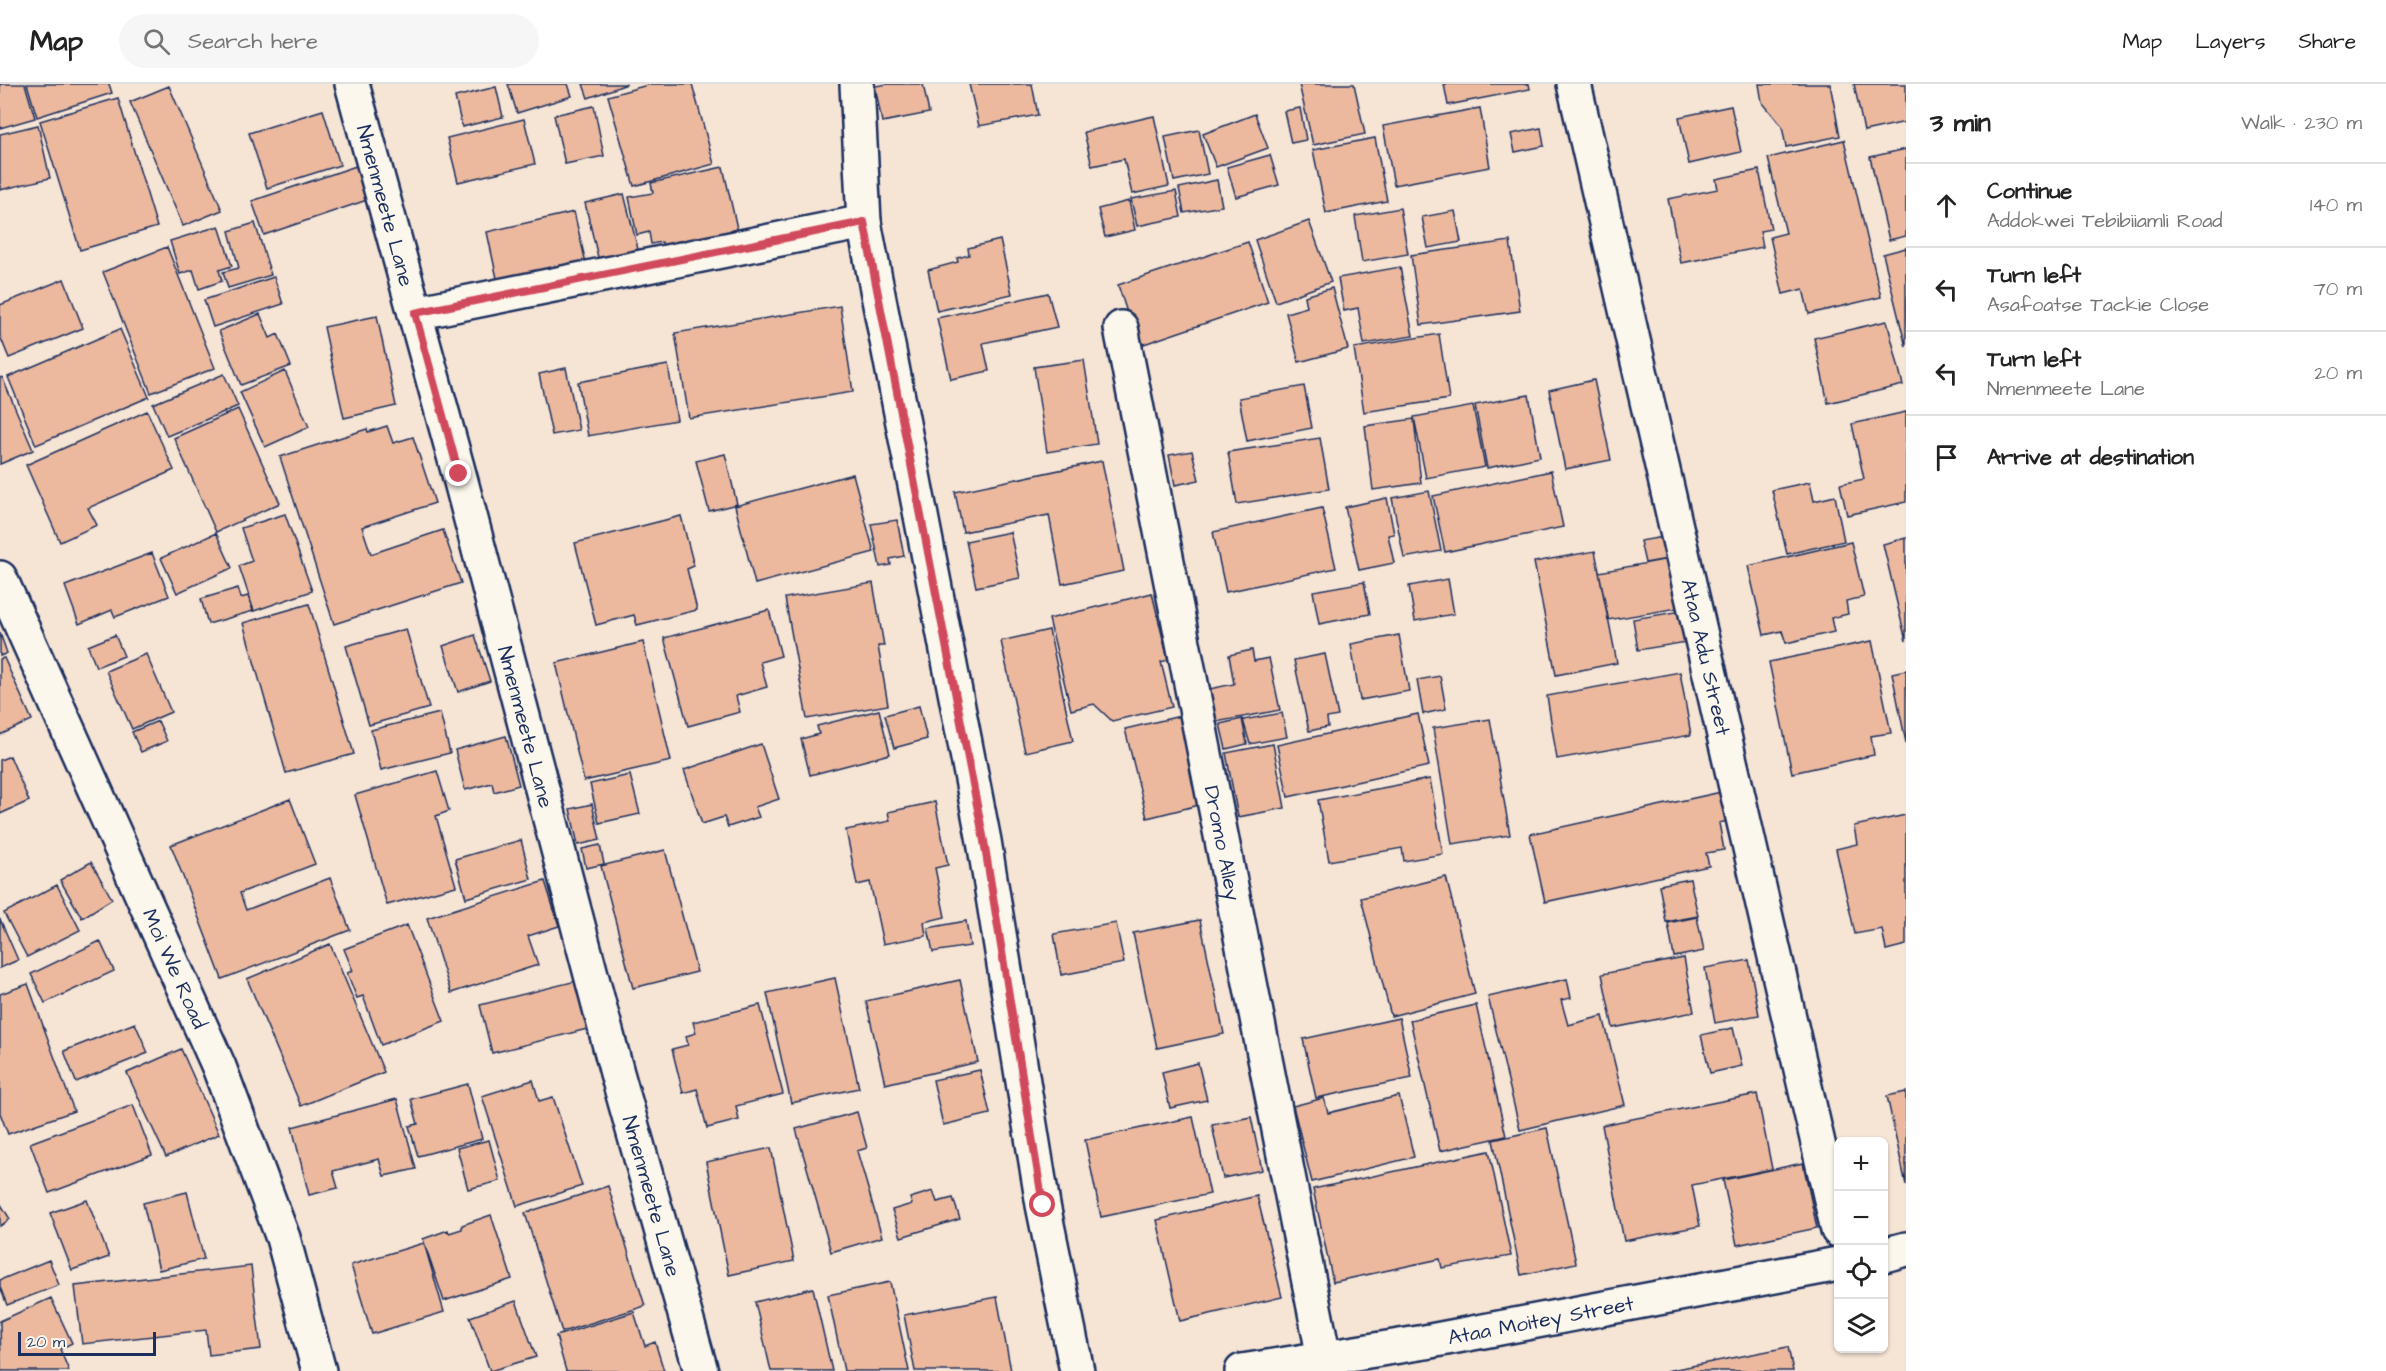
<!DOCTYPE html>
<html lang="en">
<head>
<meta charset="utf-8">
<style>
	:root { --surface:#fff; --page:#f6f6f6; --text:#222; --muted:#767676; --line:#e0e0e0 }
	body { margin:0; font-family:"Architects Daughter",sans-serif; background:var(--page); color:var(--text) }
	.controls { position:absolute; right:18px; bottom:18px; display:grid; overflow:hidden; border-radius:9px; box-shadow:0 2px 4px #0004 }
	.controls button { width:54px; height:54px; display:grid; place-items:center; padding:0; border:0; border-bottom:2px solid var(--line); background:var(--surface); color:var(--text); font:30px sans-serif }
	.scale { position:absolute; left:18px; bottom:15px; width:138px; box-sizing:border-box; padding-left:6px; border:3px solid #1b2f5e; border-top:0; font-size:16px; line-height:21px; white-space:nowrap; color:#1b2f5e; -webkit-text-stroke:4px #fbf7ec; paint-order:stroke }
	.stop { position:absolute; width:18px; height:18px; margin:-14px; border:4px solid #d1495b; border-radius:50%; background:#fff }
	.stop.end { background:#d1495b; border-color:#fff; box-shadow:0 2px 6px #0008 }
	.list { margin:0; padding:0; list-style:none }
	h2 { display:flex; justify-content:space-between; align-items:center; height:78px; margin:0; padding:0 24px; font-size:26px }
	h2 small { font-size:20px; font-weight:400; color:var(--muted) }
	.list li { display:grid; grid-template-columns:39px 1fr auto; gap:18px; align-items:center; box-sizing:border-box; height:84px; padding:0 24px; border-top:2px solid var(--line) }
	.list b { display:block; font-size:22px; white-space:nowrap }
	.list p { margin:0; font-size:20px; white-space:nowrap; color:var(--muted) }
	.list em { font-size:20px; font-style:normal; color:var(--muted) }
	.icon { flex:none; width:33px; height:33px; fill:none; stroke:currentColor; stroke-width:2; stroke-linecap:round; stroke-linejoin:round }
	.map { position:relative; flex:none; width:1906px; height:1287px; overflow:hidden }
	header { display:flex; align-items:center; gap:36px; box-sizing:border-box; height:84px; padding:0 30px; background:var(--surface); border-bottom:2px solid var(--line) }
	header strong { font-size:28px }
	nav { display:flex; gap:33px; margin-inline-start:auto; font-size:21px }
	.search { width:420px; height:54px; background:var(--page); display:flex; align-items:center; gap:15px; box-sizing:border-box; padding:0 21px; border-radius:33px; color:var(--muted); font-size:22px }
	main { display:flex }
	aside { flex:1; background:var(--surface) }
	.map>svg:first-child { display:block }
	.building { fill:#ecb99e; stroke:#1b2f5e; stroke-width:1.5 }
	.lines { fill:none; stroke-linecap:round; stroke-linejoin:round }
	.minor-casing { stroke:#1b2f5e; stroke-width:38 }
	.minor { stroke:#fbf7ec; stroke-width:33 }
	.route { stroke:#d1495b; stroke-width:8 }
	.labels { text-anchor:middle; stroke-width:4.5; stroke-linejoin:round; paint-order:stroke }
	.street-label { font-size:21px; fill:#1b2f5e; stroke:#fbf7ec }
</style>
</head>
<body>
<header>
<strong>Map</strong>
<div class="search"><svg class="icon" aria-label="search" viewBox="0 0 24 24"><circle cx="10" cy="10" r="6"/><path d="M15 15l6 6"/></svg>Search here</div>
<nav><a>Map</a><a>Layers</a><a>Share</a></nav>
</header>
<main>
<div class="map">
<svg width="1906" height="1287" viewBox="0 0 1906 1287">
	<rect width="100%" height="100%" fill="#f6e4d5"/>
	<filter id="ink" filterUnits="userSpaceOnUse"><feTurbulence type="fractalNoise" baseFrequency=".0167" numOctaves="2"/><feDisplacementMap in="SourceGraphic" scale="12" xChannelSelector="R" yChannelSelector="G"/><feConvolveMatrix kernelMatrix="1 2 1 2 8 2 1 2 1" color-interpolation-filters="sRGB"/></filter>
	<g filter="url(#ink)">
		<path class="building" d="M 0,0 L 25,0 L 35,34 L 0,44 Z
			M 27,0 L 109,0 L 112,9 L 37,33 Z
			M 508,0 L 568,0 L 572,12 L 517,29 Z
			M 583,0 L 627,0 L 588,14 Z
			M 651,0 L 692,0 L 714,80 L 634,102 L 608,12 Z
			M 888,0 L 923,0 L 929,29 L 882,38 L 875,2 Z
			M 969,0 L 1032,0 L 1038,31 L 979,42 Z
			M 1299,0 L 1354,0 L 1365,50 L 1313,61 Z
			M 1444,0 L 1529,0 L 1530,5 L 1448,21 Z
			M 1759,0 L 1830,0 L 1840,52 L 1786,63 L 1782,42 L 1762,18 Z
			M 1854,0 L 1906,0 L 1906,38 L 1864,47 Z
			M 169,2 L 222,126 L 183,142 L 130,18 Z
			M 496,3 L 503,33 L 462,43 L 455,13 Z
			M 118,14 L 157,143 L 80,166 L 40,37 Z
			M 594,22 L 604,72 L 565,80 L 554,31 Z
			M 1731,22 L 1741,68 L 1689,80 L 1679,33 Z
			M 1300,24 L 1306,56 L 1291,59 L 1284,27 Z
			M 1480,24 L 1490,83 L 1394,101 L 1383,42 Z
			M 323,26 L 340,81 L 267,104 L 249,49 Z
			M 1255,30 L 1268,64 L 1216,83 L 1203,50 Z
			M 1154,32 L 1169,102 L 1132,110 L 1124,75 L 1092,82 L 1084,48 Z
			M 524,35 L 535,80 L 458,98 L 447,54 Z
			M 38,41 L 50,94 L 0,106 L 0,50 Z
			M 1541,44 L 1544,62 L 1515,68 L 1511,50 Z
			M 1199,46 L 1208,90 L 1174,97 L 1165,53 Z
			M 1375,54 L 1387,117 L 1326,129 L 1313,66 Z
			M 1844,56 L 1881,213 L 1809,230 L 1803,205 L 1783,210 L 1770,153 L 1786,149 L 1768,74 Z
			M 1906,65 L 1906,152 L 1889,156 L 1870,73 Z
			M 1270,71 L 1279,101 L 1236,113 L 1227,83 Z
			M 359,81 L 370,115 L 264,151 L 252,117 Z
			M 723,83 L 739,153 L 664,169 L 662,158 L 651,160 L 649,148 L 637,151 L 629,113 L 653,109 L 651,99 Z
			M 1759,86 L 1771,145 L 1760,147 L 1763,163 L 1681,179 L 1668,115 L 1718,105 L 1716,95 Z
			M 1217,96 L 1222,122 L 1184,129 L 1179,104 Z
			M 1176,107 L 1181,133 L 1137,142 L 1131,115 Z
			M 624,110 L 642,181 L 602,190 L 585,119 Z
			M 1129,117 L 1135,146 L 1105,153 L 1098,125 Z
			M 1400,124 L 1408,170 L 1362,178 L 1355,132 Z
			M 1455,127 L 1461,158 L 1428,164 L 1422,133 Z
			M 574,128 L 586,179 L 498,199 L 487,148 Z
			M 1309,137 L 1331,198 L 1276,218 L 1255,156 Z
			M 255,139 L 271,191 L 228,204 L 223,188 L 239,184 L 229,147 Z
			M 219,142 L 232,182 L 219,186 L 222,197 L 199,205 L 193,186 L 180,190 L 170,157 Z
			M 1000,156 L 1012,210 L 937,227 L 928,186 L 958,178 L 957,174 L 969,171 L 968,164 Z
			M 1510,157 L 1520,227 L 1421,241 L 1411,171 Z
			M 1248,158 L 1268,218 L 1138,262 L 1118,201 Z
			M 167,163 L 215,284 L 151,309 L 103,188 Z
			M 1906,164 L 1906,263 L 1883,170 Z
			M 1400,183 L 1413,252 L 1364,260 L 1358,224 L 1344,227 L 1338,194 Z
			M 274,193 L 283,220 L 213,243 L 204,216 Z
			M 64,195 L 83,244 L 9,274 L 0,252 L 0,221 Z
			M 1332,204 L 1348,265 L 1299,278 L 1286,229 L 1307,223 L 1305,212 Z
			M 1048,209 L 1057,243 L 983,259 L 989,287 L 951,295 L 937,234 Z
			M 840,222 L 853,308 L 689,334 L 675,249 Z
			M 260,230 L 270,254 L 278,250 L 291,282 L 241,301 L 219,247 Z
			M 377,232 L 396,322 L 344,334 L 324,243 Z
			M 1887,237 L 1903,301 L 1828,319 L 1814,254 Z
			M 120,245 L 149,313 L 36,361 L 8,293 Z
			M 1439,250 L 1449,315 L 1364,328 L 1354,264 Z
			M 1084,276 L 1097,360 L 1047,368 L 1034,283 Z
			M 668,281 L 677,336 L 588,352 L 578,298 Z
			M 566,284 L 579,346 L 552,351 L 539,290 Z
			M 285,287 L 309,343 L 265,363 L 240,308 Z
			M 224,290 L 238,322 L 167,352 L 153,320 Z
			M 2,293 L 33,366 L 0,380 L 0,294 Z
			M 1594,296 L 1611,376 L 1565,385 L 1549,306 Z
			M 1304,302 L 1312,344 L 1247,357 L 1239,314 Z
			M 1529,311 L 1540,373 L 1487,384 L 1475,321 Z
			M 1473,322 L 1485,383 L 1426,394 L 1414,333 Z
			M 238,325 L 280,419 L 216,448 L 174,354 Z
			M 147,327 L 174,386 L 88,424 L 97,441 L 60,458 L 26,381 Z
			M 1906,328 L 1906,418 L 1847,431 L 1840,400 L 1864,395 L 1852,340 Z
			M 1414,335 L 1421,399 L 1373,406 L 1365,342 Z
			M 387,342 L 393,359 L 413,353 L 435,419 L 362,443 L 371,470 L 443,446 L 461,499 L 334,540 L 280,373 L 367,345 L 368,348 Z
			M 1320,354 L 1329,405 L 1237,420 L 1228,368 Z
			M 1192,367 L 1199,396 L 1175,401 L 1169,371 Z
			M 725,370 L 737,420 L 709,427 L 696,377 Z
			M 1102,377 L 1124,487 L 1062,500 L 1049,431 L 963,448 L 955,408 Z
			M 1551,387 L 1563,443 L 1445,468 L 1433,412 Z
			M 853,390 L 874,468 L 755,500 L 735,422 Z
			M 1810,398 L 1814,417 L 1835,412 L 1844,457 L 1787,470 L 1772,406 Z
			M 1429,407 L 1441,467 L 1404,474 L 1392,414 Z
			M 1387,414 L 1394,450 L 1388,451 L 1394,479 L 1359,486 L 1345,423 Z
			M 1322,424 L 1336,484 L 1226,508 L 1213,448 Z
			M 285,430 L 312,507 L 254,527 L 239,482 L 252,477 L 241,444 Z
			M 681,432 L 694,482 L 687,485 L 697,526 L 637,541 L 634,531 L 596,541 L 575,459 Z
			M 897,436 L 904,472 L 890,475 L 891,481 L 880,483 L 871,440 Z
			M 1010,448 L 1020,494 L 976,503 L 966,457 Z
			M 216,449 L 232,484 L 177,509 L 161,474 Z
			M 1663,453 L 1667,475 L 1645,479 L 1640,457 Z
			M 1906,454 L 1906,557 L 1883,460 Z
			M 1851,458 L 1864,513 L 1846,517 L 1848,530 L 1831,534 L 1834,548 L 1786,559 L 1782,547 L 1764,551 L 1748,482 Z
			M 1595,467 L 1617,579 L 1556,591 L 1534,478 Z
			M 152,469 L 169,512 L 115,533 L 112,526 L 79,540 L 65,502 Z
			M 1669,475 L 1678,524 L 1608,536 L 1599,488 Z
			M 1448,495 L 1454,530 L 1415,537 L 1409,502 Z
			M 1364,498 L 1370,530 L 1319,540 L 1313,507 Z
			M 873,499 L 884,562 L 878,562 L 888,621 L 807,635 L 785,514 Z
			M 238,504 L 241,514 L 248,512 L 253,527 L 208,540 L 201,515 Z
			M 1152,509 L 1168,576 L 1161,578 L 1172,623 L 1112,637 L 1094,620 L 1071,626 L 1049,535 Z
			M 309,520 L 354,670 L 286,689 L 243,539 Z
			M 769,526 L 781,572 L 760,578 L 767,603 L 736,612 L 740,628 L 688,642 L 664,554 Z
			M 1682,527 L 1687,558 L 1638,566 L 1633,535 Z
			M 406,545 L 429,624 L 369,641 L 346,562 Z
			M 1049,546 L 1073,657 L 1025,668 L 1001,557 Z
			M 0,549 L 7,569 L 0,572 Z
			M 115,551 L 124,572 L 96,583 L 88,562 Z
			M 475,551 L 490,597 L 458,608 L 443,562 Z
			M 1399,551 L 1409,607 L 1360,616 L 1351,560 Z
			M 1872,557 L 1891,649 L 1871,652 L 1874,671 L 1792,689 L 1769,578 Z
			M 643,558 L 671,677 L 584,697 L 556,579 Z
			M 1252,566 L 1254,577 L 1269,574 L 1280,626 L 1216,638 L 1209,605 L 1234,600 L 1229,571 Z
			M 146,570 L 171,628 L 132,645 L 106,587 Z
			M 1325,570 L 1338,632 L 1327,634 L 1328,643 L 1309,647 L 1294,576 Z
			M 4,574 L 32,636 L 0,651 L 0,575 Z
			M 1906,586 L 1906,659 L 1892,589 Z
			M 1680,588 L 1691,651 L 1557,675 L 1547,612 Z
			M 1440,592 L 1446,625 L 1423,630 L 1417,596 Z
			M 919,622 L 927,655 L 894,664 L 885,631 Z
			M 879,626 L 890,670 L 810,691 L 801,655 L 819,650 L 817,642 Z
			M 440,629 L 450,669 L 381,686 L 371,646 Z
			M 1282,629 L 1287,653 L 1250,660 L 1243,636 Z
			M 1189,630 L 1211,718 L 1147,734 L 1125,645 Z
			M 1418,630 L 1429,682 L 1288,713 L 1277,661 Z
			M 1242,635 L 1247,660 L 1226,665 L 1220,640 Z
			M 1490,635 L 1510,751 L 1452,760 L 1433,644 Z
			M 158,637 L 167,657 L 141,668 L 132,648 Z
			M 506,652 L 519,701 L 494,708 L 492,699 L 465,706 L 455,666 Z
			M 761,660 L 779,715 L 755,723 L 759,733 L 728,743 L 724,733 L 702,740 L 684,686 Z
			M 1273,660 L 1285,724 L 1238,733 L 1226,669 Z
			M 10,672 L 29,717 L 0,730 L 0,676 Z
			M 437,687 L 449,727 L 436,732 L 456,802 L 387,821 L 355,711 Z
			M 630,691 L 640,730 L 599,739 L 590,700 Z
			M 1430,695 L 1443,770 L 1404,777 L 1402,764 L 1329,777 L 1318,716 Z
			M 1726,707 L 1732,736 L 1719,739 L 1724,766 L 1706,769 L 1709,782 L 1545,818 L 1530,750 Z
			M 290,715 L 315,780 L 240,809 L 246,826 L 330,794 L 350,846 L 222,895 L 171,761 Z
			M 935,718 L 948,781 L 935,784 L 945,833 L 924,838 L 926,852 L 883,860 L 870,798 L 857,801 L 846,746 L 890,737 L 888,728 Z
			M 592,720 L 600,756 L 578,761 L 570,725 Z
			M 1906,731 L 1906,861 L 1886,866 L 1882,845 L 1855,850 L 1836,765 L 1857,760 L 1854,742 Z
			M 521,756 L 531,795 L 466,814 L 455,775 Z
			M 600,761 L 604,780 L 586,784 L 582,765 Z
			M 665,766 L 697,888 L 633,904 L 601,782 Z
			M 91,778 L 112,815 L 82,834 L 60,796 Z
			M 1446,793 L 1475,910 L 1391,932 L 1361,814 Z
			M 1690,795 L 1698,832 L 1666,838 L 1659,801 Z
			M 545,797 L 559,842 L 528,852 L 538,881 L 451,909 L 427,834 Z
			M 57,801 L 80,846 L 27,873 L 4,829 Z
			M 1697,833 L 1704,867 L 1674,873 L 1668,839 Z
			M 0,835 L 18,876 L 0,884 Z
			M 1200,836 L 1224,950 L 1157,964 L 1133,849 Z
			M 966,837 L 970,862 L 933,868 L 928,844 Z
			M 1116,839 L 1124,879 L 1061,891 L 1054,850 Z
			M 407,841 L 444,937 L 381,961 L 363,912 L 357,914 L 347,889 L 353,887 L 344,865 Z
			M 100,857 L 114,887 L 45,919 L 31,890 Z
			M 330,860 L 384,988 L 301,1022 L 247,895 Z
			M 1684,874 L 1694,928 L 1613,944 L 1602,890 Z
			M 1749,876 L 1759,931 L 1715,939 L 1705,884 Z
			M 835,894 L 859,1004 L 791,1019 L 767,909 Z
			M 1567,895 L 1571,914 L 1561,916 L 1568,941 L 1603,932 L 1625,1021 L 1520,1046 L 1488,913 Z
			M 960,896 L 978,978 L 885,1000 L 866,917 Z
			M 576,897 L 599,942 L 492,969 L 480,921 Z
			M 28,900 L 74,1027 L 8,1050 L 0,1029 L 0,910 Z
			M 760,921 L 783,1010 L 736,1022 L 739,1036 L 707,1044 L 697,1005 L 683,1009 L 672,965 L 688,961 L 686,952 L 696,949 L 693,938 Z
			M 1476,921 L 1506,1052 L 1440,1067 L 1410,936 Z
			M 1399,934 L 1412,994 L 1316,1014 L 1303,955 Z
			M 135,939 L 148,969 L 76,998 L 64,967 Z
			M 1733,944 L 1742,982 L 1710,989 L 1701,951 Z
			M 181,965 L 219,1050 L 166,1073 L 127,989 Z
			M 1198,979 L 1207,1016 L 1170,1024 L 1162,988 Z
			M 980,986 L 990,1030 L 943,1041 L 933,996 Z
			M 533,996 L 539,1017 L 553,1013 L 582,1102 L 517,1122 L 482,1012 Z
			M 468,1000 L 482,1055 L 418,1072 L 409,1042 L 418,1040 L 411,1015 Z
			M 1906,1008 L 1906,1101 L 1887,1012 Z
			M 1757,1010 L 1772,1085 L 1692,1101 L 1700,1142 L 1624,1157 L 1602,1041 Z
			M 1399,1012 L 1414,1073 L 1312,1098 L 1293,1022 L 1324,1014 L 1328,1029 Z
			M 397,1015 L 416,1085 L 384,1092 L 379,1075 L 333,1087 L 338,1104 L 309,1111 L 292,1043 Z
			M 133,1021 L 152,1071 L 49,1109 L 30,1059 Z
			M 857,1028 L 867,1064 L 857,1067 L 882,1153 L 831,1168 L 796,1045 Z
			M 1193,1033 L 1210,1110 L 1101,1133 L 1085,1056 Z
			M 1251,1033 L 1262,1086 L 1223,1094 L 1212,1041 Z
			M 1547,1044 L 1576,1179 L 1521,1191 L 1493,1056 Z
			M 489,1056 L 500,1097 L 468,1105 L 457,1064 Z
			M 771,1064 L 794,1177 L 729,1191 L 706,1078 Z
			M 1489,1067 L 1511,1172 L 1442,1184 L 1440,1175 L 1333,1198 L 1313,1105 Z
			M 1803,1079 L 1817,1144 L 1737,1161 L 1723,1096 Z
			M 608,1102 L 645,1222 L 562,1248 L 525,1129 Z
			M 933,1107 L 937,1118 L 953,1114 L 960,1135 L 901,1153 L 892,1126 L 912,1120 L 910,1114 Z
			M 187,1108 L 204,1175 L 159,1186 L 143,1119 Z
			M 1257,1112 L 1282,1213 L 1180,1237 L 1157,1136 Z
			M 87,1116 L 109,1173 L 72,1186 L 50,1129 Z
			M 0,1119 L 10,1135 L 0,1142 Z
			M 491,1131 L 512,1195 L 444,1217 L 423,1155 L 448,1146 L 449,1149 L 462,1145 L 462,1141 Z
			M 424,1159 L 444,1228 L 372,1250 L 351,1181 Z
			M 49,1176 L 59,1201 L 7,1221 L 0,1203 L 0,1196 Z
			M 251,1182 L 261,1265 L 209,1271 L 206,1246 L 82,1260 L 75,1202 Z
			M 890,1198 L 909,1287 L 844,1287 L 828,1211 Z
			M 813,1204 L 832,1287 L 771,1287 L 755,1218 Z
			M 997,1213 L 1011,1287 L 915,1287 L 904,1231 Z
			M 51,1214 L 72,1259 L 60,1265 L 69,1287 L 1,1287 L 0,1237 Z
			M 516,1217 L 536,1273 L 490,1287 L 470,1233 Z
			M 634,1228 L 645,1262 L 655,1258 L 664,1287 L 566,1287 L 556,1252 Z
			M 1788,1263 L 1793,1287 L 1666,1287 Z"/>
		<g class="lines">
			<g class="minor-casing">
				<g id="minor">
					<path id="s1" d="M 352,0 L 459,390 L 617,989 L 701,1287"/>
					<path d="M 857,0 L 864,138 L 984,757 L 1043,1121 L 1077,1287"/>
					<path id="s2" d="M 1574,0 L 1838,1146"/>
					<path d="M 415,229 L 864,138"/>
					<path id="s3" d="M 1121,244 L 1324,1274"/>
					<path id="s4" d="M 0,494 L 219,983 L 283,1154 L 319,1287"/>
					<path d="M 1884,1171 L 1906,1165"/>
					<path id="s5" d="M 1242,1287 L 1425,1258 L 1838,1180"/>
				</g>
			</g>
			<use href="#minor" class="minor"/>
		</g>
	</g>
	<g class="lines" filter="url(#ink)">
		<path class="route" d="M 459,390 L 415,229 L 864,138 L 984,757 L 1043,1121"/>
	</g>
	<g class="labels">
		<g class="street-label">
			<text dy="7" stroke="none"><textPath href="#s1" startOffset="126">Nmenmeete Lane</textPath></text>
			<text dy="7" stroke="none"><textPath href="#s2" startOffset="588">Ataa Adu Street</textPath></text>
			<text dy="7" stroke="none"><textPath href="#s1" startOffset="666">Nmenmeete Lane</textPath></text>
			<text dy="7" stroke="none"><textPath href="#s3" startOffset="525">Dromo Alley</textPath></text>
			<text dy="7" stroke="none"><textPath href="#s4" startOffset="428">Moi We Road</textPath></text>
			<text dy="7" stroke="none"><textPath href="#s1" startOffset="1152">Nmenmeete Lane</textPath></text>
			<text dy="7" stroke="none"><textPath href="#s5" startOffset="303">Ataa Moitey Street</textPath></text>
		</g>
	</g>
</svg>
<div class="controls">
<button>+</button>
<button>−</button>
<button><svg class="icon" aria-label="locate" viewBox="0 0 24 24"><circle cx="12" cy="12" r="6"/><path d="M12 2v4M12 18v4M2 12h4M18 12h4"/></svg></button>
<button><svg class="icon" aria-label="layers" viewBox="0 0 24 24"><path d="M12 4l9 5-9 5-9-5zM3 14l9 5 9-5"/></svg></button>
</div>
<div class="scale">20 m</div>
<div class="stop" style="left:1043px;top:1121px"></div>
<div class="stop end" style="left:459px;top:390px"></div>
</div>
<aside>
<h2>3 min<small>Walk · 230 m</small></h2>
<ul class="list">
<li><svg class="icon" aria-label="ahead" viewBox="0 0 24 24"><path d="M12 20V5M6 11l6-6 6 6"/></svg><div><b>Continue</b><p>Addokwei Tebibiiamli Road</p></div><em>140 m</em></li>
<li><svg class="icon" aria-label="left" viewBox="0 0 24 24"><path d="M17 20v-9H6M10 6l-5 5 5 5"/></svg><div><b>Turn left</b><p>Asafoatse Tackie Close</p></div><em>70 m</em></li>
<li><svg class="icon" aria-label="left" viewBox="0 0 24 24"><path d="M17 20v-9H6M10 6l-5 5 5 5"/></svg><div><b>Turn left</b><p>Nmenmeete Lane</p></div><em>20 m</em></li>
<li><svg class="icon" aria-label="arrive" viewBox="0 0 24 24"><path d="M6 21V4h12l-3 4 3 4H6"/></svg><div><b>Arrive at destination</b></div></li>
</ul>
</aside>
</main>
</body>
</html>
